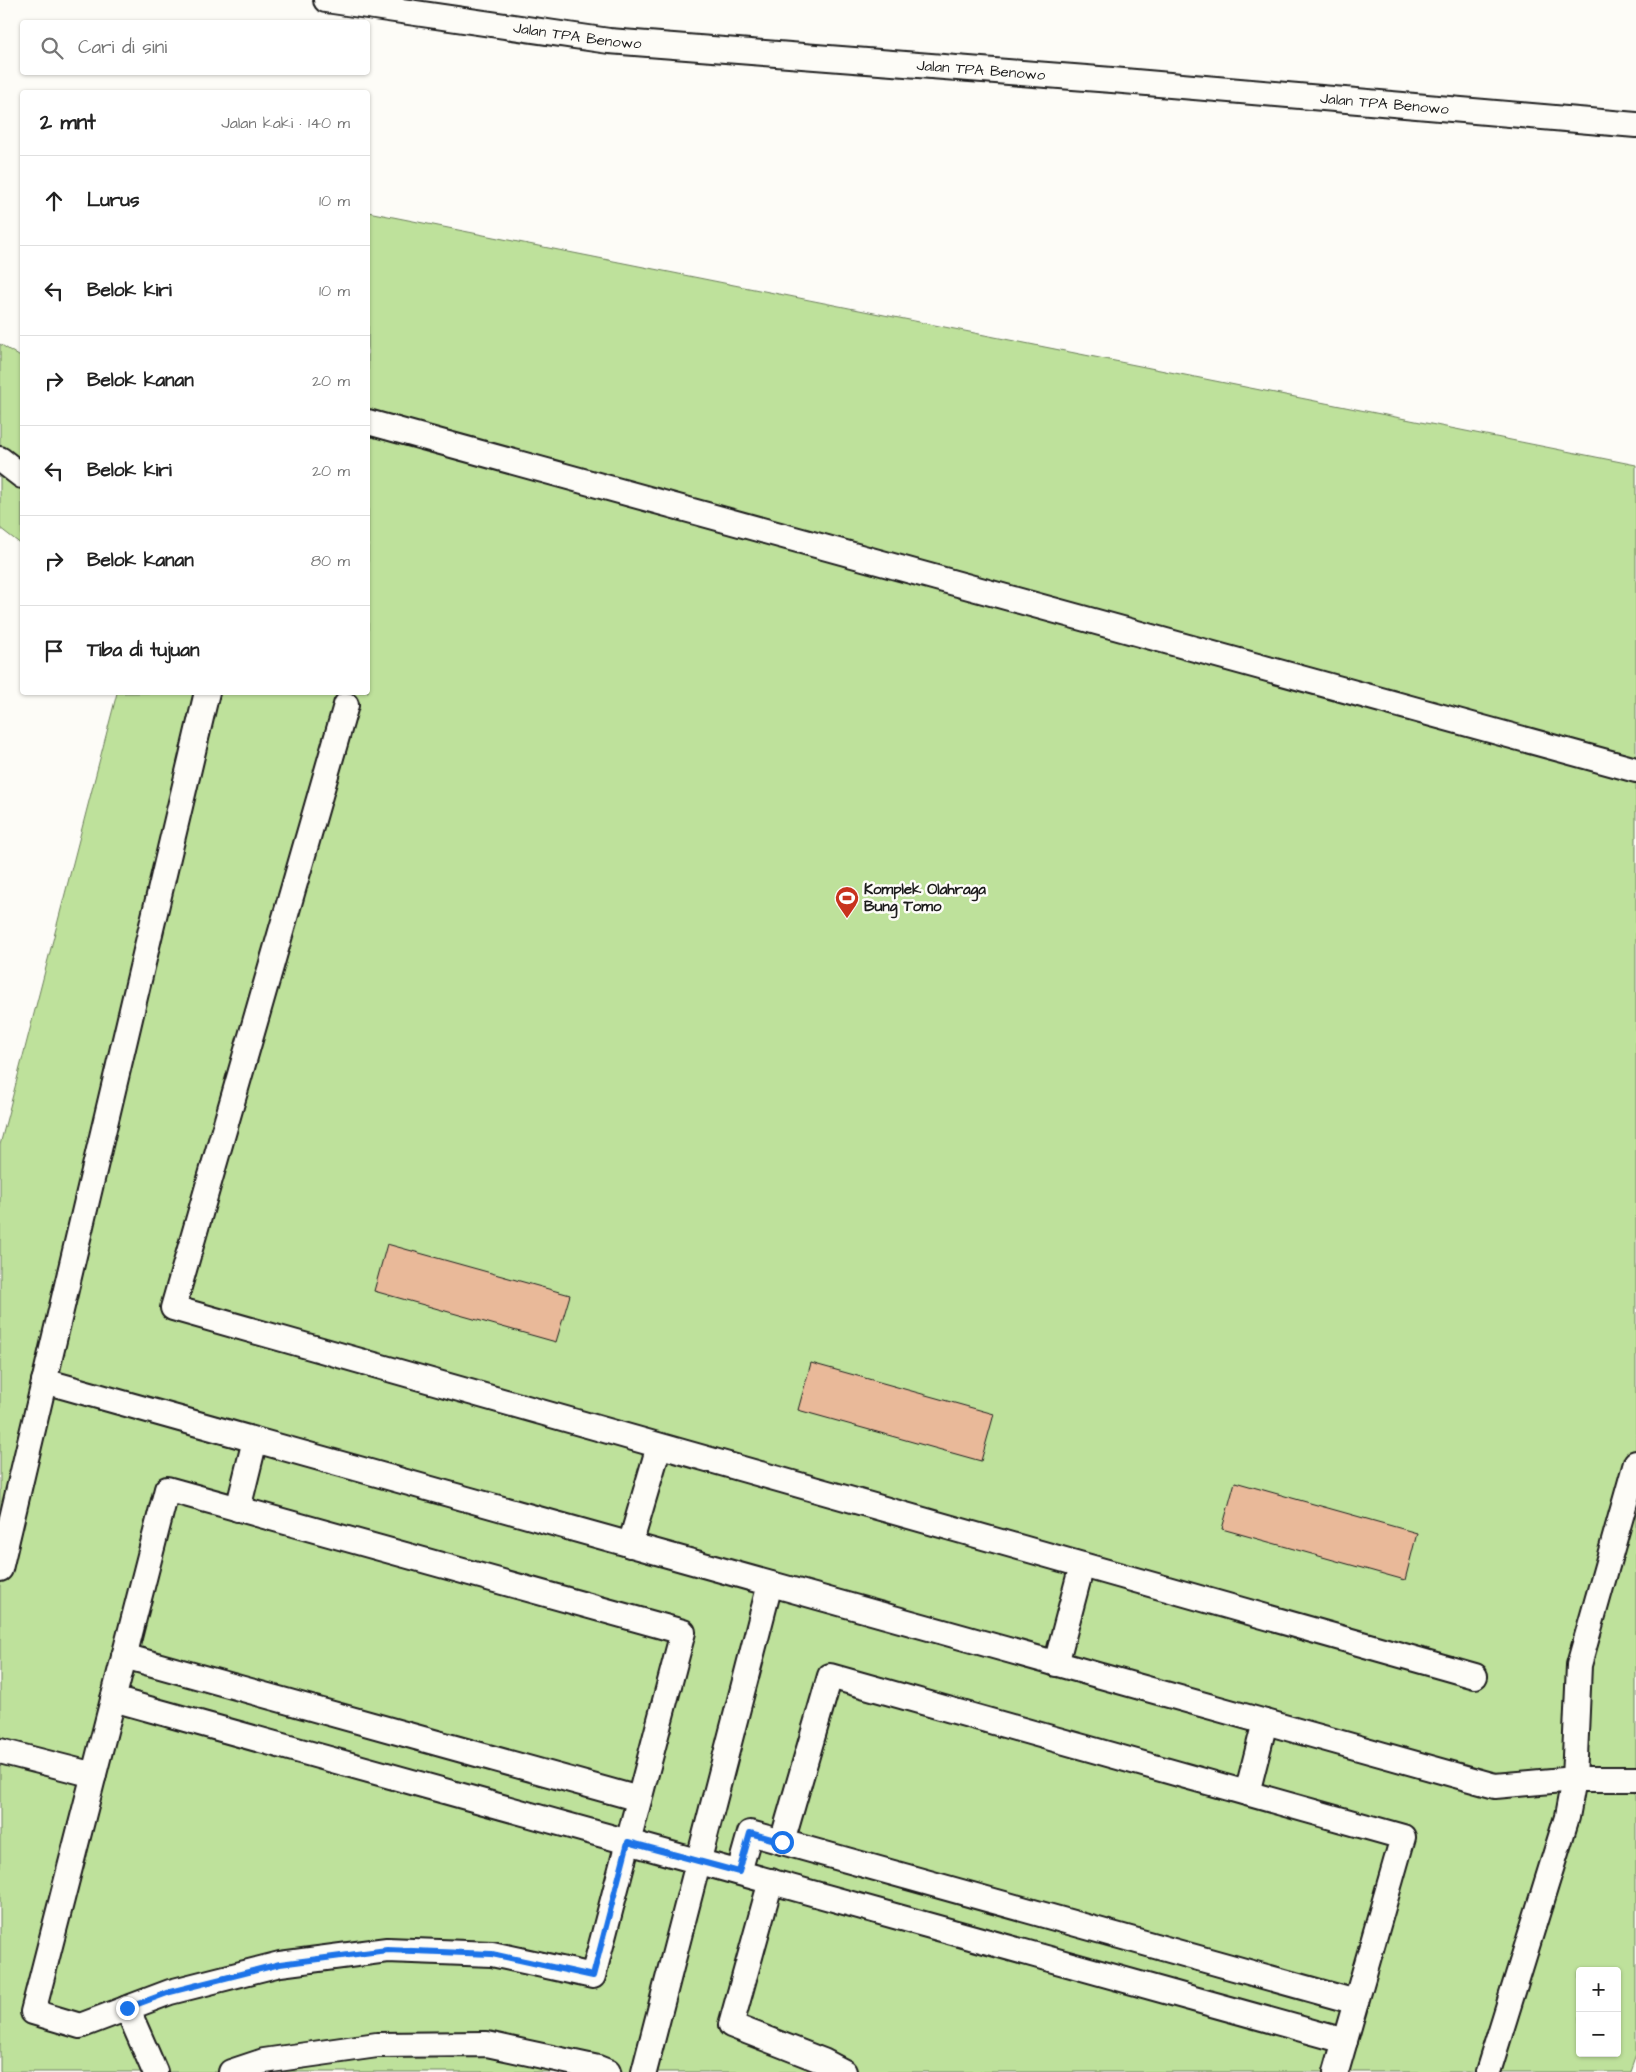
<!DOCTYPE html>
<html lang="id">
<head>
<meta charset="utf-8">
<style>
	:root { --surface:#fff; --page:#f2f2f2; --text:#222; --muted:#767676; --line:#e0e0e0 }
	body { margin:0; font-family:"Architects Daughter",sans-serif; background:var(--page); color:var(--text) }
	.controls { position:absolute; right:15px; bottom:15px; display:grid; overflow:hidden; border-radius:5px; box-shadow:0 1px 4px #0004 }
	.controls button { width:45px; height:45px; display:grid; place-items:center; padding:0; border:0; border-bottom:1px solid var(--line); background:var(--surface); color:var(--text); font:25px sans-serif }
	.stop { position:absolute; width:15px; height:15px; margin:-11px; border:4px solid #1a73e8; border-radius:50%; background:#fff }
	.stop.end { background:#1a73e8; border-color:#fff; box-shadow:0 1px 5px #0008 }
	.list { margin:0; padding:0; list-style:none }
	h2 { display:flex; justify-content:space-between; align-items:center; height:65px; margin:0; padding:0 20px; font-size:21px }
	h2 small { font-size:16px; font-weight:400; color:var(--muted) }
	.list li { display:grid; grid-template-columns:32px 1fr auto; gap:15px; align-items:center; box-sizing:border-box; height:90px; padding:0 20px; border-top:1px solid var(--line) }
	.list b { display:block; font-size:19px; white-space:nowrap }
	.list em { font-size:16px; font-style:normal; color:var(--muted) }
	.icon { flex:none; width:28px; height:28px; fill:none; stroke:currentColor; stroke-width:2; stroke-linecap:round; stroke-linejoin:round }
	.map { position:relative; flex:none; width:1636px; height:2072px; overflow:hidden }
	.search { position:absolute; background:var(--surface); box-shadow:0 1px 4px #0004; left:20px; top:20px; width:350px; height:55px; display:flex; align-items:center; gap:12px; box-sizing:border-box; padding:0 18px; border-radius:5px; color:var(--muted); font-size:19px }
	.panel { position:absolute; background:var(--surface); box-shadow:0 1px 4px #0004; left:20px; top:90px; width:350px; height:605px; border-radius:5px }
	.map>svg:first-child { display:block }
	.green { fill:#bee19b; stroke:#6d7e5c; fill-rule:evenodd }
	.building { fill:#e9b999; stroke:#1c1c1c }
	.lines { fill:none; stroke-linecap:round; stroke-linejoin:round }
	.lane-casing { stroke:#1c1c1c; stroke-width:28 }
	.lane { stroke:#fdfcf7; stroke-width:24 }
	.route { stroke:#1a73e8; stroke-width:6 }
	.labels { text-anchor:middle; stroke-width:5; stroke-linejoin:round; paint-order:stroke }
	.street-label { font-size:15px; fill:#1c1c1c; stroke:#fdfcf7 }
	.poi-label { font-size:15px; font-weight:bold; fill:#1c1c1c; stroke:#fdfcf7; text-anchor:start }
</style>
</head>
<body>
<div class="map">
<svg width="1636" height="2072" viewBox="0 0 1636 2072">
	<rect width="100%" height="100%" fill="#fdfcf7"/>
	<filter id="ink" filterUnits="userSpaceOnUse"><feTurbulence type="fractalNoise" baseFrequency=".02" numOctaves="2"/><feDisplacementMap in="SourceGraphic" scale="10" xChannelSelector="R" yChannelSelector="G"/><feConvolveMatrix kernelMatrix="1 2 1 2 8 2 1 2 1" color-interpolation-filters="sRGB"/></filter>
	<g filter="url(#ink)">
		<path class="green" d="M 368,212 L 1636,465 L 1636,2055 L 1630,2072 L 0,2072 L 0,1145 L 117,693 L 368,692 ZM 1580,1971 L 1617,1971 L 1617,2053 L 1580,2053 Z
			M 0,344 L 22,358 L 22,545 L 0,528 Z"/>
		<path class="building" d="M 387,1244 L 570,1295 L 556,1342 L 374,1291 Z
			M 811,1363 L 994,1414 L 981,1461 L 798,1410 Z
			M 1235,1482 L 1417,1533 L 1405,1580 L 1222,1529 Z"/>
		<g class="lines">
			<g class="lane-casing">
				<g id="lane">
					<path id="s1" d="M 326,0 L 609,41 L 1112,80 L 1636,125"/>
					<path d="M 368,422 L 1636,770"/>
					<path d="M 0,459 L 22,476"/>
					<path d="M 346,705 L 173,1308 L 1475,1676"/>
					<path d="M 44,1381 L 1495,1786 L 1574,1779 L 1636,1779"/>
					<path d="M 167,1489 L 683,1632 L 593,1976 L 492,1954 L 387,1950 L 280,1964 L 170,1992 L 80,2026 L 33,2012 Z"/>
					<path d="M 238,1509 L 255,1440"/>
					<path d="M 630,1545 L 659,1446"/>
					<path d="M 0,1569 L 207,692"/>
					<path d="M 124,1656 L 639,1799"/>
					<path d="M 1056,1664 L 1082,1565"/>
					<path d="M 113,1699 L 1345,2041"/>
					<path d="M 0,1751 L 94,1775"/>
					<path d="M 1247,1793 L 1265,1722"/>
					<path d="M 782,1842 L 830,1676 L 1403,1837 L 1336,2072"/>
					<path d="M 739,1872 L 750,1833 L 1356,2002"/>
					<path d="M 771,1881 L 731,2025 L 823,2061 L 844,2072"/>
					<path d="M 127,2008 L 155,2072"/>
					<path d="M 231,2072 L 264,2061 L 377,2045 L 487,2044 L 598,2068 L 608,2072"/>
					<path d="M 644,2072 L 770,1584"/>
					<path d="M 1488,2072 L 1567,1817 L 1574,1779 L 1579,1665 L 1636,1463"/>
				</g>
			</g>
			<use href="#lane" class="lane"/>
		</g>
	</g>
	<g class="lines" filter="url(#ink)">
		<path class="route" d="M 127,2008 L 170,1992 L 280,1964 L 387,1950 L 492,1954 L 593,1976 L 628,1842 L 739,1872 L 750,1833 L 782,1842"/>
	</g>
	<defs>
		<g id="stadium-pin" transform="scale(1.25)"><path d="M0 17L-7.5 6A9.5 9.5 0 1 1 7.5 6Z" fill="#c8321e" stroke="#fdfcf7"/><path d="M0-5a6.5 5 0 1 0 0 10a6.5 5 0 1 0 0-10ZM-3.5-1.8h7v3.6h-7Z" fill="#fff"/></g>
	</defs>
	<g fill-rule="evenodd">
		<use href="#stadium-pin" x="847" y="898"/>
	</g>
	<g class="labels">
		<g class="street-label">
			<text dy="5" stroke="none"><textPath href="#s1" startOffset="254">Jalan TPA Benowo</textPath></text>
			<text dy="5" stroke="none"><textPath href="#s1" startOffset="659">Jalan TPA Benowo</textPath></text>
			<text dy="5" stroke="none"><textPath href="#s1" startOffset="1064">Jalan TPA Benowo</textPath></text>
		</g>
		<g class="poi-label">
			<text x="864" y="894">Komplek Olahraga<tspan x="864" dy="17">Bung Tomo</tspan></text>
		</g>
	</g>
</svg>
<div class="controls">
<button>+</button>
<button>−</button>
</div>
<div class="stop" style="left:782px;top:1842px"></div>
<div class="stop end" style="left:127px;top:2008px"></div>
<div class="search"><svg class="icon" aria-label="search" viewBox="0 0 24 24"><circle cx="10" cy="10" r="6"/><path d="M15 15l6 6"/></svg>Cari di sini</div>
<section class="panel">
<h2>2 mnt<small>Jalan kaki · 140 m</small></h2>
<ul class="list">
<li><svg class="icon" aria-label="ahead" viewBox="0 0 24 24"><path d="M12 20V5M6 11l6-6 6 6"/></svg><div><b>Lurus</b></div><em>10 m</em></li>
<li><svg class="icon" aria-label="left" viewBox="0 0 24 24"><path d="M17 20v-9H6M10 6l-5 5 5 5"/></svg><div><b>Belok kiri</b></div><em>10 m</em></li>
<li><svg class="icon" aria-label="right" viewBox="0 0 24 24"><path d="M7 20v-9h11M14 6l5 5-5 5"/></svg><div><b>Belok kanan</b></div><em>20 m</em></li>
<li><svg class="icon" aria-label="left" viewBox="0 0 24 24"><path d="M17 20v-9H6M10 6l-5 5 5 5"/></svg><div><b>Belok kiri</b></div><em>20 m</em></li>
<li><svg class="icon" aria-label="right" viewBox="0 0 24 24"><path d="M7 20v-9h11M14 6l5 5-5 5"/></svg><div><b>Belok kanan</b></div><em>80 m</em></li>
<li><svg class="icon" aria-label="arrive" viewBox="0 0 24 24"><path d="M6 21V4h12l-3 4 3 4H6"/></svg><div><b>Tiba di tujuan</b></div></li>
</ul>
</section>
</div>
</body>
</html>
